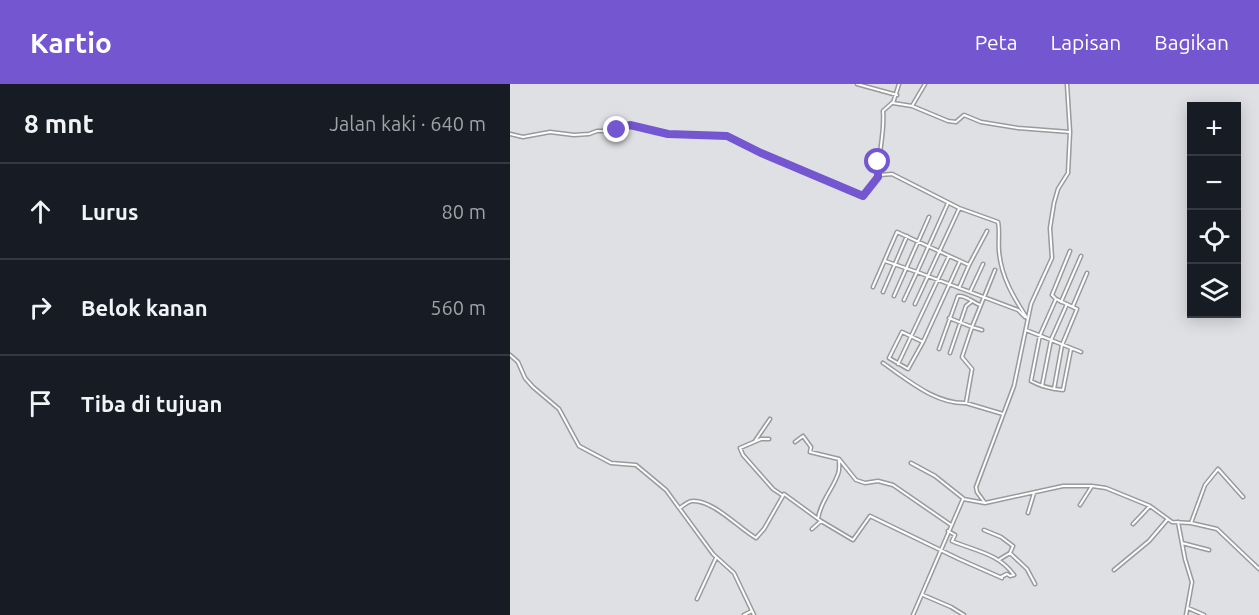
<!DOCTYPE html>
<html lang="id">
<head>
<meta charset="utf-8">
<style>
	:root { --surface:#171b24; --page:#20242c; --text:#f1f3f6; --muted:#9ea1a6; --line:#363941; --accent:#7356d0 }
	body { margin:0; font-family:Ubuntu,sans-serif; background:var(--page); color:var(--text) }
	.controls { position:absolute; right:18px; top:18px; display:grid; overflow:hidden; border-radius:0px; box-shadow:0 3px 15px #0003 }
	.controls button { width:54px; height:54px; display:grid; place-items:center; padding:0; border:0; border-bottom:2px solid var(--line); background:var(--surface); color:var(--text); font:30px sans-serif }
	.stop { position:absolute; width:18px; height:18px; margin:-14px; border:4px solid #7356d0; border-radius:50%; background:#fff }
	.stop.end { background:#7356d0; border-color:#fff; box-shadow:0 2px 6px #0008 }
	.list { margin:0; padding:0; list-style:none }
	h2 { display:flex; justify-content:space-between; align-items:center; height:78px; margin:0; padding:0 24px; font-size:26px }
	h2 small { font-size:20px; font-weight:400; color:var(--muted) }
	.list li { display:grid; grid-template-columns:39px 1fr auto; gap:18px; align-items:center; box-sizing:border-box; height:96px; padding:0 24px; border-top:2px solid var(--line) }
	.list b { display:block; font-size:22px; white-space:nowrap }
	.list em { font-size:20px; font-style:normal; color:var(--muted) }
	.icon { flex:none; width:33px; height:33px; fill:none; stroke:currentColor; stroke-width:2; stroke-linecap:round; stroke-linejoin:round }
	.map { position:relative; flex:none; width:749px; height:531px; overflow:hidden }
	header { display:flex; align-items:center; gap:36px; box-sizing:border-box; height:84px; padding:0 30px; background:var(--accent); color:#fff }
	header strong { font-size:28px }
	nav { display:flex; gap:33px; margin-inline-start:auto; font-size:21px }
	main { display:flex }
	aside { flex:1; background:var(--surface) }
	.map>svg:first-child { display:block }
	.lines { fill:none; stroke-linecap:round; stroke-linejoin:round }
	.street-casing { stroke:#989a9c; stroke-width:5 }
	.street { stroke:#fff; stroke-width:2 }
	.route { stroke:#7356d0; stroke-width:8 }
</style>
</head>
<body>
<header>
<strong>Kartio</strong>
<nav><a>Peta</a><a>Lapisan</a><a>Bagikan</a></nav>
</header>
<main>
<aside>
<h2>8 mnt<small>Jalan kaki · 640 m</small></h2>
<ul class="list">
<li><svg class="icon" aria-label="ahead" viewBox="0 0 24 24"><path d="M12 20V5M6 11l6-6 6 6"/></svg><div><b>Lurus</b></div><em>80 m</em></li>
<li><svg class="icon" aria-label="right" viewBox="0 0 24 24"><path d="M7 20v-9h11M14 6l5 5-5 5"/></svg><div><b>Belok kanan</b></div><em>560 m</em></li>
<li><svg class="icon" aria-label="arrive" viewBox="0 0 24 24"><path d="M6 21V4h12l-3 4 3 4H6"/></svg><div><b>Tiba di tujuan</b></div></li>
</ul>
</aside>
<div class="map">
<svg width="749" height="531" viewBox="0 0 749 531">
	<rect width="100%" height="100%" fill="#dee0e3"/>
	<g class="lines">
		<g class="street-casing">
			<path id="street" d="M 347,0 L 387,11
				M 389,0 L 383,19 L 402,22 L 438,37 L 446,38 L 454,31 L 471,38 L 508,44 L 560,48
				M 557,0 L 560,48 L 558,89 L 548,105 L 544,119 L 540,144 L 542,174 L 521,220 L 504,302 L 466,403 L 467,408 L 475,419 L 553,402 L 582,402 L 596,404 L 640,422 L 662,438 L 681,439 L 707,445 L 749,485
				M 402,22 L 415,0
				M 0,50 L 13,53 L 40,48 L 64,51 L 79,50 L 87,47 L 105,47 L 120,41 L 157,50 L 215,51 L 251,69 L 353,112 L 370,91 L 382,90 L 449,124 L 488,138 C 490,147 488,158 489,167 C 491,193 504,214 517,234
				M 368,93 C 368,70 375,49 373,27 L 383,18
				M 438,119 L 407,188 L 508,226 L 515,233
				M 375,177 L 407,188 L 394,216
				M 363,203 L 387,148 L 459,181
				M 449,204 L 459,181 L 477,147
				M 373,208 L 397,152
				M 460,208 L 473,180
				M 384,212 L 419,133
				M 546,215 L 542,211 L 560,167
				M 551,218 L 571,172
				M 405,220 L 449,125
				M 563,222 L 577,189
				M 472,246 L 462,243 L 485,186
				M 516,246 L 571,268
				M 413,258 L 392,248 L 379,274 L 398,285 L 413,258 L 450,177
				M 429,265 L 448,212 C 456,211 462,218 470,221
				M 440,269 L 456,222 L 461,218
				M 0,271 L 8,278 L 15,294 L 23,303 L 49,325 L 69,362 L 101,379 L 126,381 L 156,406 L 203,470 L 224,489 L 244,531
				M 373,279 C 398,296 425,320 456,319 L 462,285 L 452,273 L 462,243 L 439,234
				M 388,280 L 439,172
				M 532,302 L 541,256 L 557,220
				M 544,305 L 552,261 L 567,225 L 546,215 L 530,251 L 521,297 C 530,302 542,305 553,306 L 561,265
				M 456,319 L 493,330
				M 259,355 L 251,355 L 230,364 L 233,371 L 263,405 L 272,411
				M 245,357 L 260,335
				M 285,358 L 293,352 L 301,363 L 300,368 L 329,375 C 329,379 330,386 328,390 C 323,405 310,418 308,435
				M 329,375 L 346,396 L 355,399 L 368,397 L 383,401 L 441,441
				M 401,379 L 425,392 L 454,415
				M 570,421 L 582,402
				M 170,424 C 174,421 178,417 183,417 C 203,416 230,445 246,454 L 254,445 L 274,410 L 311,437 L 343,456 L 360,432 L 449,475 L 492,494
				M 518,429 L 524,409
				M 668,438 L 675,475 L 682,498 L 676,531
				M 681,439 L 695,401 L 708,385 L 733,413
				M 623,440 L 640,422
				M 302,445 L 311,437
				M 474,446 L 491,453 L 503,462 L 500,469
				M 438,447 L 445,451 L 442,457 C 465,467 488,469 504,491 L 500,492 L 497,490 L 491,493
				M 672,459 L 699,466
				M 490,475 L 500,469 L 517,485 L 525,500
				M 604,486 L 639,457 L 657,436
				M 413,511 L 441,523 L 454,531
				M 187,515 L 206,474
				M 678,524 L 694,531
				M 234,531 L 242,527
				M 403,531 L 453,415 L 475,419"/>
		</g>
		<use href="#street" class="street"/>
	</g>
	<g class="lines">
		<path class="route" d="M 107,46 L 120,41 L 158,50 L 217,52 L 251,69 L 353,112 L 368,93 L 368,78"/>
	</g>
</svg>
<div class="controls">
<button>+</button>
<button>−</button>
<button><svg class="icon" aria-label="locate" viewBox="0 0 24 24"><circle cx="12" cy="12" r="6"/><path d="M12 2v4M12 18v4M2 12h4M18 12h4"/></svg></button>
<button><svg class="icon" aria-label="layers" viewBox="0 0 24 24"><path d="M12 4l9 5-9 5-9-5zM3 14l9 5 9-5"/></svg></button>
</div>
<div class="stop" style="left:368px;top:78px"></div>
<div class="stop end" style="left:107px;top:46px"></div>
</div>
</main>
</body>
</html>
